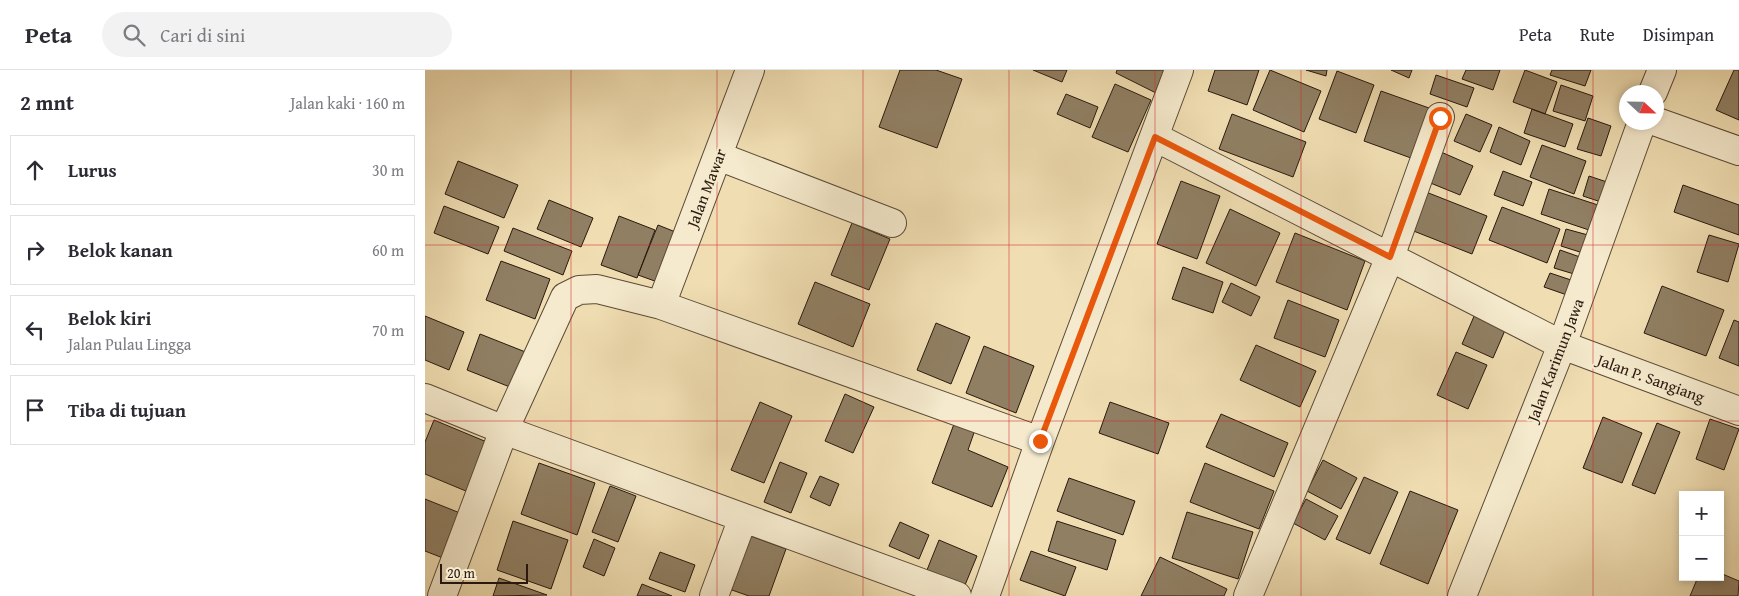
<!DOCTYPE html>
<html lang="id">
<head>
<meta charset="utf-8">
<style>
	:root { --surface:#fff; --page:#f2f2f3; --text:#2b2b33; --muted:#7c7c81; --line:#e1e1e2 }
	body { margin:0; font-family:"Gentium Book Plus",serif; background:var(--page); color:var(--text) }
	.controls { position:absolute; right:15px; bottom:15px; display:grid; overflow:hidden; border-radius:0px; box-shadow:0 2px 8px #0003 }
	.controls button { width:45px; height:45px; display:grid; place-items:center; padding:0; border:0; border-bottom:1px solid var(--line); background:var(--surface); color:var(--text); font:25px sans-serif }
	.compass { position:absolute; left:1194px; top:15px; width:45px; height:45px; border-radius:50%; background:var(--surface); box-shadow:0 2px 8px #0003; rotate:112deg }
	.scale { position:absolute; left:15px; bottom:12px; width:88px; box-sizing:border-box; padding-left:5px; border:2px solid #29190e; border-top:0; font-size:14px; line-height:18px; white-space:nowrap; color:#29190e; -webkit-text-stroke:4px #f5eacd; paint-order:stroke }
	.stop { position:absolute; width:15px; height:15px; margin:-11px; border:4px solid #ea580c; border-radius:50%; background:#fff }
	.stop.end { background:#ea580c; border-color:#fff; box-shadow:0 1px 5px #0008 }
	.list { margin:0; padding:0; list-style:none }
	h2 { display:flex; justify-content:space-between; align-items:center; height:65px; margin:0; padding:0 20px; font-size:21px }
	h2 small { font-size:16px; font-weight:400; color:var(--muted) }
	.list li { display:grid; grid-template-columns:32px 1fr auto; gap:15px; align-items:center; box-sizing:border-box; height:70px; margin:0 10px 10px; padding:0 10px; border:1px solid var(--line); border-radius:0px }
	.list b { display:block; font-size:19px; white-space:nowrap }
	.list p { margin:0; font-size:16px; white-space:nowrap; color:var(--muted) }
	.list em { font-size:16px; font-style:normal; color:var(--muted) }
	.icon { flex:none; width:28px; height:28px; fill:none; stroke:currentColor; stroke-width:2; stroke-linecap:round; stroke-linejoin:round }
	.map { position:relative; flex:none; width:1314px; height:526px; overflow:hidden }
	header { display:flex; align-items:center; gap:30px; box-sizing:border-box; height:70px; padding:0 25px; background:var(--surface); border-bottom:1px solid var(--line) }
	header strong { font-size:24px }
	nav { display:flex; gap:28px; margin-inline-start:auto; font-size:18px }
	.search { width:350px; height:45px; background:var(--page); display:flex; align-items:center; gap:12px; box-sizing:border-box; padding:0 18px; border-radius:28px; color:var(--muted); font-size:19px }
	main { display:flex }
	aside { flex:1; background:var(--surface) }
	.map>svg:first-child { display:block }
	.building { fill:#907f63; stroke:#29190e }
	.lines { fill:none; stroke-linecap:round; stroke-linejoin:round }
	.minor-casing { stroke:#5b4a37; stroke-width:30 }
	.minor { stroke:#f5eacd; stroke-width:28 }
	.route { stroke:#ea580c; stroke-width:6 }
	.grid { fill:none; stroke:#d62828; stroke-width:1; stroke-opacity:0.55 }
	.labels { text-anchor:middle; stroke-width:4.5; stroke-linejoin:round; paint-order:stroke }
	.street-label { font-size:16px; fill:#29190e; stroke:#f5eacd }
</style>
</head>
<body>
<header>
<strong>Peta</strong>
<div class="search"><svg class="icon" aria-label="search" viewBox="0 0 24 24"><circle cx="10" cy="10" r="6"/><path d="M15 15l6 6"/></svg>Cari di sini</div>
<nav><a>Peta</a><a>Rute</a><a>Disimpan</a></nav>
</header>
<main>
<aside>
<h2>2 mnt<small>Jalan kaki · 160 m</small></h2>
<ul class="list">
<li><svg class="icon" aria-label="ahead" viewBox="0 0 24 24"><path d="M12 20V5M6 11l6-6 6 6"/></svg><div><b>Lurus</b></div><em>30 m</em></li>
<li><svg class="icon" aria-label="right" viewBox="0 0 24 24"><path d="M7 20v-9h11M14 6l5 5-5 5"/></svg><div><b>Belok kanan</b></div><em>60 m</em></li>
<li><svg class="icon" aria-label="left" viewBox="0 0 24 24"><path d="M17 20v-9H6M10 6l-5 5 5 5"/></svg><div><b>Belok kiri</b><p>Jalan Pulau Lingga</p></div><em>70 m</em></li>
<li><svg class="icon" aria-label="arrive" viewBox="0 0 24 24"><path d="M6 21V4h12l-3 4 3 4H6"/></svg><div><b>Tiba di tujuan</b></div></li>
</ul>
</aside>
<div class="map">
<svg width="1314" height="526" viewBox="0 0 1314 526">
	<rect width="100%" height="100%" fill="#f0deb2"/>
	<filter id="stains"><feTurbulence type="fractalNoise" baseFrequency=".004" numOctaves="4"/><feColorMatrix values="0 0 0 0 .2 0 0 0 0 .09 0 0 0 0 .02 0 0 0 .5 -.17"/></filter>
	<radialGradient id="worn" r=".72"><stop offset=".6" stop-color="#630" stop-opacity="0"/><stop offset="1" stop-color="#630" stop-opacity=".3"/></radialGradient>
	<path class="building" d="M 475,0 L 511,0 L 537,9 L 512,78 L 454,57 Z
		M 608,0 L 642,0 L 637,12 Z
		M 692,0 L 747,0 L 735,25 L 691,3 Z
		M 790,0 L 834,0 L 822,35 L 783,21 Z
		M 845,0 L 896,21 L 879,62 L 828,40 Z
		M 881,0 L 902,0 L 901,6 Z
		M 966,0 L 987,0 L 984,8 Z
		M 1041,0 L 1075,0 L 1068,20 L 1037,9 Z
		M 1100,0 L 1132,12 L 1120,44 L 1088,32 Z
		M 1127,0 L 1166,0 L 1160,16 L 1125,5 Z
		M 1309,0 L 1314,0 L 1314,50 L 1291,40 Z
		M 912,1 L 949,15 L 931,63 L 894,49 Z
		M 1011,5 L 1049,18 L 1042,37 L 1005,24 Z
		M 690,14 L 726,30 L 703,82 L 667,67 Z
		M 1136,15 L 1168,26 L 1160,51 L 1128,41 Z
		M 956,21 L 1004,38 L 986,88 L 939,71 Z
		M 641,24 L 673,37 L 665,58 L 632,44 Z
		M 1107,39 L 1148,54 L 1140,77 L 1099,63 Z
		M 807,44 L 881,72 L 868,107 L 794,79 Z
		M 1041,44 L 1067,55 L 1055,82 L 1029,71 Z
		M 1163,48 L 1186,56 L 1176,86 L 1152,79 Z
		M 1074,57 L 1105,71 L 1096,95 L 1065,82 Z
		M 1117,75 L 1161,91 L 1149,124 L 1105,107 Z
		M 1016,82 L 1048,96 L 1035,125 L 1003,112 Z
		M 33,91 L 93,115 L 79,148 L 20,124 Z
		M 1078,101 L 1107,112 L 1098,136 L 1069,125 Z
		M 1164,106 L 1182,112 L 1176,132 L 1158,126 Z
		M 756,111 L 795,126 L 772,189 L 732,174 Z
		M 1258,115 L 1314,135 L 1314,165 L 1249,142 Z
		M 1124,119 L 1173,135 L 1164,160 L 1116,144 Z
		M 1001,122 L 1062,146 L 1047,184 L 986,160 Z
		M 124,130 L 168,148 L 156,177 L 112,159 Z
		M 19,136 L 74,157 L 63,184 L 9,163 Z
		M 1077,137 L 1135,159 L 1122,193 L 1064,170 Z
		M 805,139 L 855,163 L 831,216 L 781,193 Z
		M 194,146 L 230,160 L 212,208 L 176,195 Z
		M 427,153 L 465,169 L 444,220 L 406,205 Z
		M 233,155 L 258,165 L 238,214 L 213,205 Z
		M 88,158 L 147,181 L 138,205 L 79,181 Z
		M 1141,159 L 1163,165 L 1158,183 L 1136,176 Z
		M 870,163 L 940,191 L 922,240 L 851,212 Z
		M 1284,165 L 1314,174 L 1303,212 L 1272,202 Z
		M 1135,180 L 1155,187 L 1149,204 L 1129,198 Z
		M 76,191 L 125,209 L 110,249 L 61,230 Z
		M 758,197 L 798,212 L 788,243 L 747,229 Z
		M 1125,203 L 1146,210 L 1142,225 L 1119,217 Z
		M 390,212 L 445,234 L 428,277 L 373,254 Z
		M 806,213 L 835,227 L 826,246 L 797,232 Z
		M 1237,216 L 1299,240 L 1281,286 L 1219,263 Z
		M 863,230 L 914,250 L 900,287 L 849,268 Z
		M 1050,244 L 1081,258 L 1068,288 L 1037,274 Z
		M 0,246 L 39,262 L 24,300 L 0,290 Z
		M 1309,250 L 1314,252 L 1314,296 L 1294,288 Z
		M 511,253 L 545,267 L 526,314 L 492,300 Z
		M 55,264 L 108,285 L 95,321 L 42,300 Z
		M 831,275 L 891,301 L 875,337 L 815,310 Z
		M 559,276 L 609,296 L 591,343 L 541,323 Z
		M 1031,282 L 1062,295 L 1043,339 L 1012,325 Z
		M 420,324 L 449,337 L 428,383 L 400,371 Z
		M 335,332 L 367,346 L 339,413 L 306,400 Z
		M 685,332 L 744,353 L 733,384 L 674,363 Z
		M 796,344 L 863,373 L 849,407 L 781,377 Z
		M 532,346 L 552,354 L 543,380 L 583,397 L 567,437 L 507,413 Z
		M 1178,347 L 1217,363 L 1197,413 L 1158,398 Z
		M 1285,349 L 1314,359 L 1299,400 L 1271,389 Z
		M 9,350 L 69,375 L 48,424 L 0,404 L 0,372 Z
		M 1232,353 L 1255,362 L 1230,424 L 1207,415 Z
		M 898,390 L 932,408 L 916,439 L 882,421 Z
		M 355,392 L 382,403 L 366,443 L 339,432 Z
		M 114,393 L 170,413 L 152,465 L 96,444 Z
		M 780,393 L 849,421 L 834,459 L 765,432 Z
		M 395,406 L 414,414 L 405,436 L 385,427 Z
		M 939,407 L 973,422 L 945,484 L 911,469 Z
		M 644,408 L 710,431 L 698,465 L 632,441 Z
		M 185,416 L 211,426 L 193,472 L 167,462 Z
		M 985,421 L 1033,440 L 1003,514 L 955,494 Z
		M 0,429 L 35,443 L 18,488 L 0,481 Z
		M 881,429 L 913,446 L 900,470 L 868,453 Z
		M 762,442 L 828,462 L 813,509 L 747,488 Z
		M 88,451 L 143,470 L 126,519 L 72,500 Z
		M 632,451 L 691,470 L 682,500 L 623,481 Z
		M 475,452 L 504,465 L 494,489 L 464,476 Z
		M 323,465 L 361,479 L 344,526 L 324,526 L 304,519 Z
		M 169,469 L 190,478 L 179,506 L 158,497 Z
		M 514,470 L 552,486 L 540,515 L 502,500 Z
		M 606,481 L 651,497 L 640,526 L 595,510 Z
		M 235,482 L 270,495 L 260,522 L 224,509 Z
		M 735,487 L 802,519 L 799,526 L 716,526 Z
		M 1295,503 L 1314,511 L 1313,526 L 1265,526 L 1273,507 L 1295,507 Z
		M 74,508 L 122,525 L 68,526 Z
		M 217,514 L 247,526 L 212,526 Z"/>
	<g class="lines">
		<g class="minor-casing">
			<path id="minor" d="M 1228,22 L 1237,0
				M 1232,52 L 1314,81
				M 730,67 L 1137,275 L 1314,341
				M 293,86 L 467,153
				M 236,235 L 325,0
				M 0,328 L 79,360 L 532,526
				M 17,526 L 79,360 L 140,227 L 154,220 L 172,219 L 236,235 L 615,371
				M 289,526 L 318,448
				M 560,526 L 615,371 L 754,0
				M 823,526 L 965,187 L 1015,47
				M 1037,526 L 1137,275 L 1217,52"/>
		</g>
		<use href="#minor" class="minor"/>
	</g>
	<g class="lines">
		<path class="route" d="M 615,371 L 730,67 L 965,187 L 1015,48"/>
	</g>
	<path class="grid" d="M 146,0 L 146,526M 292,0 L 292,526M 438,0 L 438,526M 584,0 L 584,526M 730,0 L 730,526M 876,0 L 876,526M 1022,0 L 1022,526M 1168,0 L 1168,526M 0,175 L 1314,175M 0,351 L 1314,351"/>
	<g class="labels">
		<g class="street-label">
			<text transform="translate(281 118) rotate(-69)" y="6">Jalan Mawar</text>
			<text transform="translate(1130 290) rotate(-69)" y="6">Jalan Karimun Jawa</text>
			<text transform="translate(1226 308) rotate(20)" y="6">Jalan P. Sangiang</text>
		</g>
	</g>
	<rect width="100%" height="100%" filter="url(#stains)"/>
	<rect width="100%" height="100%" fill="url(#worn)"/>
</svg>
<div class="controls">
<button>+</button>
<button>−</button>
</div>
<svg class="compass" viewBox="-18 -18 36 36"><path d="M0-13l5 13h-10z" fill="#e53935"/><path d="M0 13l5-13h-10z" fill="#7c7c81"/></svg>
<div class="scale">20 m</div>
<div class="stop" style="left:1015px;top:48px"></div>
<div class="stop end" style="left:615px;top:371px"></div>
</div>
</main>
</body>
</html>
